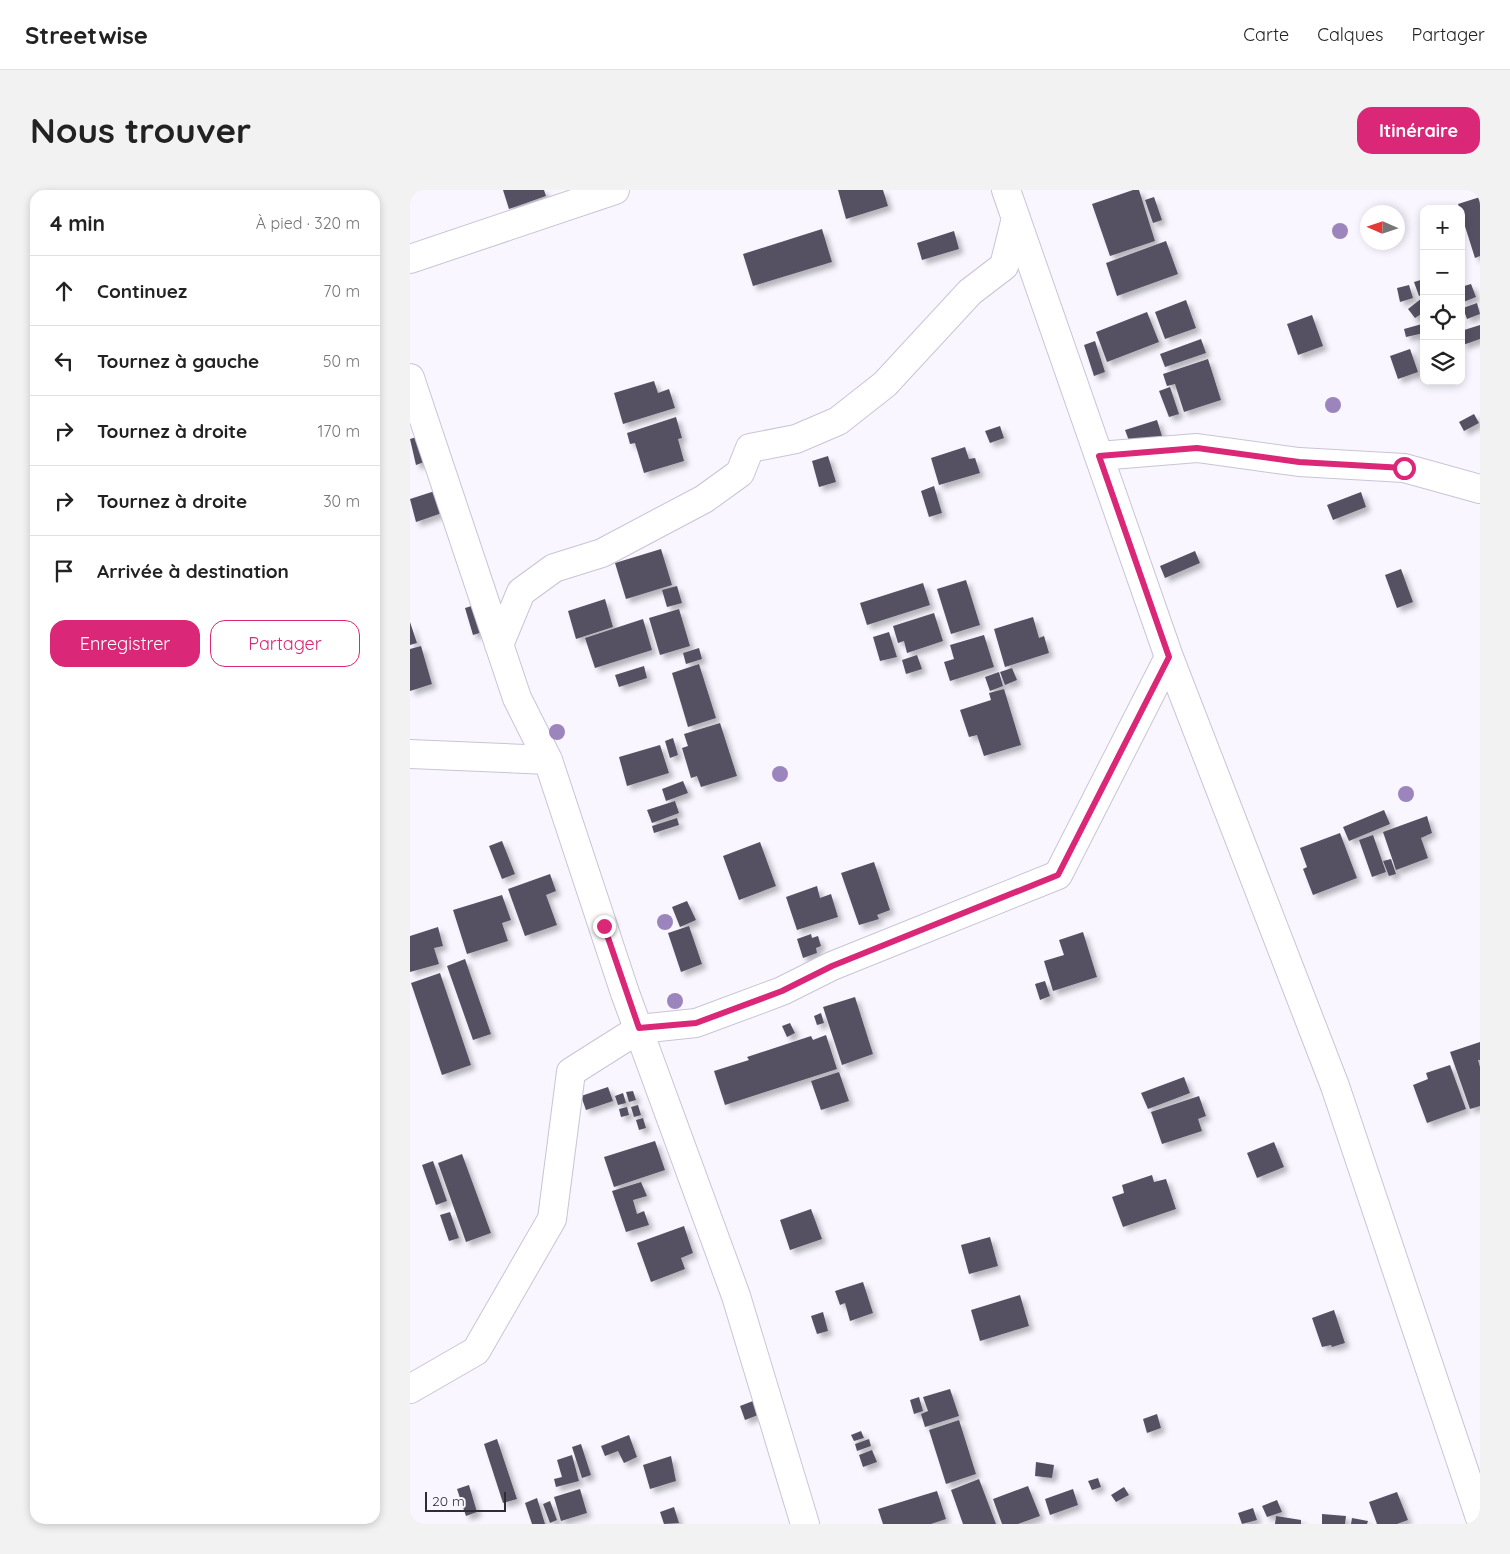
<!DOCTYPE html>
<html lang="fr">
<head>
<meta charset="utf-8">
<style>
	:root { --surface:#fff; --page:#f2f2f2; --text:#222; --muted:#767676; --line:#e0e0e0; --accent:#db2777 }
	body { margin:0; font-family:Quicksand,sans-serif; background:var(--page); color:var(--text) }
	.controls { position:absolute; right:15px; top:15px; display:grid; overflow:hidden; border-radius:10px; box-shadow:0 2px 8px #0003 }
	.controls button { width:45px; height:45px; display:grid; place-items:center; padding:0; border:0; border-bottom:1px solid var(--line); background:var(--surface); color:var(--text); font:25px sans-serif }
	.compass { position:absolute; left:950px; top:15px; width:45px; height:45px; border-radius:50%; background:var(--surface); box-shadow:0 2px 8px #0003; rotate:273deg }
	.scale { position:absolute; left:15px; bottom:12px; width:81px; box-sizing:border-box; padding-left:5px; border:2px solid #2e2c34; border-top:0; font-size:14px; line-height:18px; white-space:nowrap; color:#2e2c34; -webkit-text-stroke:4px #f9f6ff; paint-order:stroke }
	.stop { position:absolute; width:15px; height:15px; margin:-11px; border:4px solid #db2777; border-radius:50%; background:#fff }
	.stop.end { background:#db2777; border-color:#fff; box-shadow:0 1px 5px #0008 }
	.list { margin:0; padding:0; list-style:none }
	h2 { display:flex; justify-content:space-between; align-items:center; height:65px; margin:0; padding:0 20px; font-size:21px }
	h2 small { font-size:16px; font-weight:400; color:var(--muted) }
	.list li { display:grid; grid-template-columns:32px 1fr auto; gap:15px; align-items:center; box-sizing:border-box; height:70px; padding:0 20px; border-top:1px solid var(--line) }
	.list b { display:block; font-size:19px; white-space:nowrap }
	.list em { font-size:16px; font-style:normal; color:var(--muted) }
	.actions { display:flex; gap:10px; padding:15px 20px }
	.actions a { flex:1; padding:11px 0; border:1px solid var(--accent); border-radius:15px; text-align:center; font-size:18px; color:var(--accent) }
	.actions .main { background:var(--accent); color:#fff }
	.icon { flex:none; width:28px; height:28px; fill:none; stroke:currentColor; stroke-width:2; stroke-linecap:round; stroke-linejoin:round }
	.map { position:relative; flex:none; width:1070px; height:1334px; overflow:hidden; border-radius:15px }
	header { display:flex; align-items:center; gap:30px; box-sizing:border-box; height:70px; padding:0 25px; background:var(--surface); border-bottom:1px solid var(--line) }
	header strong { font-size:24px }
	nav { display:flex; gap:28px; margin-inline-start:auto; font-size:18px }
	.intro { display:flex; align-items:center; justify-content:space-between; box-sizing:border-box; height:120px; padding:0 30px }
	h1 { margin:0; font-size:35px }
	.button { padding:12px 22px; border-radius:15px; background:var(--accent); color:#fff; font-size:18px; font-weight:700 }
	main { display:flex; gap:30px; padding:0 30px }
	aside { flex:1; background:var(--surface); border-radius:15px; box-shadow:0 2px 8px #0003 }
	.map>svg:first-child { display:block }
	.building { fill:#555162; filter:url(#shadow) }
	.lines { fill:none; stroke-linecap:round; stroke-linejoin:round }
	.street-casing { stroke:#c9c4d8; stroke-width:30 }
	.street { stroke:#fff; stroke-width:28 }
	.tree { fill:#9b85bc }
	.route { stroke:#db2777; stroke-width:6 }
</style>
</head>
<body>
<header>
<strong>Streetwise</strong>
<nav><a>Carte</a><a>Calques</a><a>Partager</a></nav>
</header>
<div class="intro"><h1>Nous trouver</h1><a class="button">Itinéraire</a></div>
<main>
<aside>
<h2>4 min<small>À pied · 320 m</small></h2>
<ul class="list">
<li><svg class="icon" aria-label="ahead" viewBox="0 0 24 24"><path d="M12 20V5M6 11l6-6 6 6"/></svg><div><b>Continuez</b></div><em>70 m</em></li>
<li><svg class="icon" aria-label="left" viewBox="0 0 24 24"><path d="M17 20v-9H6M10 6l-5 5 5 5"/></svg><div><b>Tournez à gauche</b></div><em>50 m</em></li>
<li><svg class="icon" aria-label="right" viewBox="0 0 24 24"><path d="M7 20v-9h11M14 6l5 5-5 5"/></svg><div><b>Tournez à droite</b></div><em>170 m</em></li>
<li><svg class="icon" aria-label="right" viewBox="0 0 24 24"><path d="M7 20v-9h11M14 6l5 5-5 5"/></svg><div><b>Tournez à droite</b></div><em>30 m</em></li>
<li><svg class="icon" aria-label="arrive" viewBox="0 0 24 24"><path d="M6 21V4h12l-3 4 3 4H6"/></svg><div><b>Arrivée à destination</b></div></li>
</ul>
<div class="actions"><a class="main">Enregistrer</a><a>Partager</a></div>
</aside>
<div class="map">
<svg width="1070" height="1334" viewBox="0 0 1070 1334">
	<defs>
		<filter id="shadow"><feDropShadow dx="4.5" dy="4.5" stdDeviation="2.5" flood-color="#0004"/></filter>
	</defs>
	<rect width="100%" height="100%" fill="#f9f6ff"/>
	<path class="building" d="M 93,0 L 134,0 L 136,6 L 99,19 Z
		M 428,0 L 473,0 L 478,16 L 436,29 Z
		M 723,0 L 729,0 L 745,51 L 700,66 L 682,14 Z
		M 744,7 L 752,30 L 743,33 L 735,10 Z
		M 1070,7 L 1070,66 L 1065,68 L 1048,14 Z
		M 412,39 L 422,72 L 343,96 L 333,64 Z
		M 544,41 L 549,59 L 512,70 L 507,53 Z
		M 756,51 L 768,84 L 707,106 L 696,73 Z
		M 1014,89 L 1014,104 L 1009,106 L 1004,92 Z
		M 1061,94 L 1066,107 L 1051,113 L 1051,97 Z
		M 999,95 L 1003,108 L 990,112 L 987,98 Z
		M 1012,108 L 1014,122 L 1005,128 L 998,119 Z
		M 776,110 L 786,138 L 755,149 L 745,122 Z
		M 1067,113 L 1070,124 L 1057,129 L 1053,118 Z
		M 737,122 L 749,152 L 697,172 L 686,142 Z
		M 902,125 L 913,156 L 888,165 L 877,134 Z
		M 1012,134 L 1014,143 L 996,147 L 994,139 Z
		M 1070,135 L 1070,149 L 1053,155 L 1051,141 Z
		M 791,149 L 796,163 L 755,177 L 750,164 Z
		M 685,151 L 695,182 L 684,186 L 674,155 Z
		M 1000,159 L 1008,182 L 988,189 L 980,166 Z
		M 798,169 L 811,210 L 774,222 L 765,194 L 757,196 L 753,184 Z
		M 244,191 L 248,203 L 259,199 L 265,218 L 213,234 L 204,203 Z
		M 760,197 L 769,224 L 759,227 L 749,201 Z
		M 1064,224 L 1069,233 L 1054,241 L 1049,232 Z
		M 266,227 L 272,248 L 268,249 L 274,271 L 234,283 L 225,253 L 220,254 L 217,243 Z
		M 747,230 L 752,246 L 721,256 L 715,240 Z
		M 590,236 L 594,248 L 580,253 L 575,241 Z
		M 10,246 L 17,271 L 6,275 L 0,249 Z
		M 555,257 L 559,269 L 565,268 L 570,283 L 529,295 L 521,268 Z
		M 418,266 L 426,292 L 409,297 L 402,271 Z
		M 524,296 L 532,323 L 519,327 L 511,301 Z
		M 28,300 L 35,322 L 6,332 L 0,309 Z
		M 951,302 L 956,317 L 923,330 L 917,315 Z
		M 251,359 L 262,395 L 216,409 L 205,373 Z
		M 785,361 L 790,373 L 755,388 L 750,376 Z
		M 991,379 L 1003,412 L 987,418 L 975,385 Z
		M 556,390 L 570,435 L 541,444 L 527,399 Z
		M 513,393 L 520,415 L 457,435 L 450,413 Z
		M 267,396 L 272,413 L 257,417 L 252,400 Z
		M 195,409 L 203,437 L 166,449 L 158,421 Z
		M 68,414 L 76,441 L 63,445 L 55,418 Z
		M 269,419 L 280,456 L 250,465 L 239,428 Z
		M 524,423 L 533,451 L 497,463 L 494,451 L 488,453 L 483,436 Z
		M 623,427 L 629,448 L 634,446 L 639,463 L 595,477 L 584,439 Z
		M 233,429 L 242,460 L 185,478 L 175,448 Z
		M 0,432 L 7,453 L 0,455 Z
		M 479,442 L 487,467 L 470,471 L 463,447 Z
		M 574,445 L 584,477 L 540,491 L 534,472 L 544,469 L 540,455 Z
		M 11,456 L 22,494 L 0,501 L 0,459 Z
		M 289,458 L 292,469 L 276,474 L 273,463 Z
		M 507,465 L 512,479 L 496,484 L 492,470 Z
		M 289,474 L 306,528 L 278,537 L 262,483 Z
		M 234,476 L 237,488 L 209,497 L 205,485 Z
		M 602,478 L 607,490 L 595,495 L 590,482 Z
		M 589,482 L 593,496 L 580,501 L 575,487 Z
		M 594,499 L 611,555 L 574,566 L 567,545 L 559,547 L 550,520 L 581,510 L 579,503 Z
		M 310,533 L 327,586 L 291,597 L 287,586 L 281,588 L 272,558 L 278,556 L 274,544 Z
		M 263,548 L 268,565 L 260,568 L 255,551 Z
		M 250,555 L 259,583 L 217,596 L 209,567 Z
		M 273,591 L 278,603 L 256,611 L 252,599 Z
		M 265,611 L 269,623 L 242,633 L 237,620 Z
		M 974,620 L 980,634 L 939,651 L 933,637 Z
		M 1017,626 L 1022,643 L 1011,648 L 1018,668 L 986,680 L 973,642 Z
		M 267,628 L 269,635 L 244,643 L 242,636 Z
		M 930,643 L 947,688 L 903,705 L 893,679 L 897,677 L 890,658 Z
		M 963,645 L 976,682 L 962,687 L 949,650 Z
		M 92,651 L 105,684 L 92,689 L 79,656 Z
		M 350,652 L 366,696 L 329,710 L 313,666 Z
		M 981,669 L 986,684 L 979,686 L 973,671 Z
		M 464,672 L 480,720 L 467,725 L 469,729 L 449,735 L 431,683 Z
		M 140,684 L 146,701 L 136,705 L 147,735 L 115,746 L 98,699 Z
		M 407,696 L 410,708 L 421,704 L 428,727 L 387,740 L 376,707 Z
		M 92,705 L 101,730 L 92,733 L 98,751 L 57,764 L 43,720 Z
		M 277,711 L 286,730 L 270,737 L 262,717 Z
		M 279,736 L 292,774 L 271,782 L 258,743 Z
		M 28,737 L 33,756 L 24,758 L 29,774 L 0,782 L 0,746 Z
		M 673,742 L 687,787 L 643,801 L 634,771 L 654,765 L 649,750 Z
		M 401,744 L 402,748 L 408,746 L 411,756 L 406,758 L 407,763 L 393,768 L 387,749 Z
		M 55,769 L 81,844 L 63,850 L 37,776 Z
		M 30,783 L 61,875 L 32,885 L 1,793 Z
		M 635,791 L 640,806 L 630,810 L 625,794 Z
		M 445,807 L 463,864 L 432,875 L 413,817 Z
		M 411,823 L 414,833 L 407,835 L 404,826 Z
		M 380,833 L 385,843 L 377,847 L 372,836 Z
		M 416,845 L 427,879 L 315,915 L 304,881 L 339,870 L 337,867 L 401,846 L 403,850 Z
		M 1070,852 L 1070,870 L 1068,870 L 1070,877 L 1070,916 L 1060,919 L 1040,862 Z
		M 1040,875 L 1056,919 L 1017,933 L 1003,895 L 1018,889 L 1016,883 Z
		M 429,882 L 439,911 L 411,920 L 401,891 Z
		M 774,887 L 780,903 L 738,919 L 731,903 Z
		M 198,897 L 203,911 L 176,920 L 171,906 Z
		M 223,901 L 226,910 L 219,912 L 216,902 Z
		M 213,903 L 216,913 L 208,915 L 205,906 Z
		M 789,906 L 796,926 L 788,929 L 792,941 L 752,954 L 741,922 Z
		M 228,915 L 231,925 L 224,927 L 221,917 Z
		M 217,917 L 219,925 L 211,927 L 209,919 Z
		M 233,928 L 236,938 L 229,940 L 226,930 Z
		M 245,951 L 255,980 L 204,997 L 194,967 Z
		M 864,952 L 874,977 L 847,988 L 837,963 Z
		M 52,964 L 81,1043 L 56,1052 L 28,973 Z
		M 23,971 L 37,1011 L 26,1015 L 12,975 Z
		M 742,985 L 744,992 L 756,989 L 766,1019 L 713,1037 L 702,1007 L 714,1003 L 712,995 Z
		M 231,992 L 237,1006 L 223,1010 L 227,1024 L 234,1021 L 239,1035 L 216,1042 L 202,1001 Z
		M 401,1019 L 412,1049 L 380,1060 L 370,1030 Z
		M 40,1022 L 49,1048 L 39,1051 L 30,1025 Z
		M 274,1036 L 283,1063 L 271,1068 L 275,1079 L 241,1092 L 227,1053 Z
		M 580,1047 L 588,1076 L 559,1084 L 551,1055 Z
		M 453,1092 L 463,1123 L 440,1131 L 435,1113 L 430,1115 L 425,1101 Z
		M 610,1105 L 619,1136 L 570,1151 L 561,1120 Z
		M 924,1120 L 935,1153 L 922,1157 L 921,1155 L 912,1157 L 902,1128 Z
		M 413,1122 L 418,1141 L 407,1144 L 401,1126 Z
		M 540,1199 L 549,1226 L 515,1237 L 511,1224 L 518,1221 L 513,1207 Z
		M 509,1207 L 513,1221 L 504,1224 L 500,1210 Z
		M 343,1211 L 348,1225 L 335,1230 L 330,1216 Z
		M 747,1224 L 751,1238 L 737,1243 L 733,1229 Z
		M 549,1230 L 566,1284 L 536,1294 L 519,1240 Z
		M 451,1241 L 454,1248 L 444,1251 L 441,1245 Z
		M 219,1245 L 227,1267 L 214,1273 L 208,1261 L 195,1266 L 191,1256 Z
		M 87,1249 L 107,1309 L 93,1313 L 74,1254 Z
		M 459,1249 L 461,1256 L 447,1261 L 445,1254 Z
		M 171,1254 L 181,1285 L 172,1288 L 162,1257 Z
		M 462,1260 L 467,1272 L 453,1277 L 449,1265 Z
		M 162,1265 L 169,1291 L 146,1297 L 144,1289 L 152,1287 L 147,1270 Z
		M 261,1266 L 266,1291 L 240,1299 L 233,1275 Z
		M 626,1272 L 644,1275 L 642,1288 L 625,1286 Z
		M 688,1288 L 691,1297 L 682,1300 L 678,1291 Z
		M 569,1289 L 586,1334 L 553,1334 L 541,1300 Z
		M 59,1295 L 67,1322 L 56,1326 L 47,1299 Z
		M 618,1296 L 630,1326 L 608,1334 L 592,1334 L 583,1309 Z
		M 714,1297 L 719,1305 L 706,1312 L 701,1305 Z
		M 170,1299 L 177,1323 L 151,1331 L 144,1307 Z
		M 663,1299 L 668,1315 L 640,1325 L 635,1309 Z
		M 527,1301 L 536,1329 L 521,1334 L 473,1334 L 468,1319 Z
		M 987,1302 L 998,1330 L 987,1334 L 967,1334 L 959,1312 Z
		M 127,1308 L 135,1334 L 122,1334 L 115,1313 Z
		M 867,1310 L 872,1322 L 857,1327 L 852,1316 Z
		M 140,1311 L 147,1330 L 140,1333 L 133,1314 Z
		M 264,1317 L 269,1333 L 254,1334 L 250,1322 Z
		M 843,1318 L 847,1330 L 832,1334 L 828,1323 Z
		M 912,1324 L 936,1326 L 935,1334 L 912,1334 Z
		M 866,1326 L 891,1330 L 891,1334 L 865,1334 Z
		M 942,1328 L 958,1331 L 957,1334 L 941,1334 Z"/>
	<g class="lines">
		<g class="street-casing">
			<path id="street" d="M 0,69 L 205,0
				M 0,188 L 107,508 L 138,570 L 215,803 L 326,1106 L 395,1334
				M 689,266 L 787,258 L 889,272 L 994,278 L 1070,299
				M 89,455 L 111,402 L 144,378 L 192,363 L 294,309 L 330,283 L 340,258 L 386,249 L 428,231 L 475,194 L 560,102 L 594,76 L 606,28
				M 759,467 L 925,896 L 1070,1328
				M 0,564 L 138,570
				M 0,1199 L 66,1161 L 142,1029 L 161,882 L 229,839 L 286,833 L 372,801 L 422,776 L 648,685 L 759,467 L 596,0"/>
		</g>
		<use href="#street" class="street"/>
	</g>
	<g class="tree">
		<circle cx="930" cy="41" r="8"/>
		<circle cx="923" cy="215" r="8"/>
		<circle cx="147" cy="542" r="8"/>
		<circle cx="370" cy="584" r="8"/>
		<circle cx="996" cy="604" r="8"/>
		<circle cx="255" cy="732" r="8"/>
		<circle cx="265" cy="811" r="8"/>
	</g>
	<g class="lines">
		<path class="route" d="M 194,736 L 229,838 L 286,833 L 372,801 L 422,776 L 648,685 L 759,467 L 689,266 L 787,258 L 889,272 L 994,278"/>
	</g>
</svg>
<div class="controls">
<button>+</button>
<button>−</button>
<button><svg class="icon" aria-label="locate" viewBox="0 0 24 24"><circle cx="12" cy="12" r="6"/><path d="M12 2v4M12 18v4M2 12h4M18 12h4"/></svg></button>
<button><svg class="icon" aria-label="layers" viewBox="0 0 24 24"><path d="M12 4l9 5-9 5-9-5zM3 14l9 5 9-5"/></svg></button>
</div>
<svg class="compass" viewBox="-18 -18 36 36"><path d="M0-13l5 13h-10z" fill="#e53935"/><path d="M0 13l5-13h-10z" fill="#767676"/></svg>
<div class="scale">20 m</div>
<div class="stop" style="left:994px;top:278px"></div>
<div class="stop end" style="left:194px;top:736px"></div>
</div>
</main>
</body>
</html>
